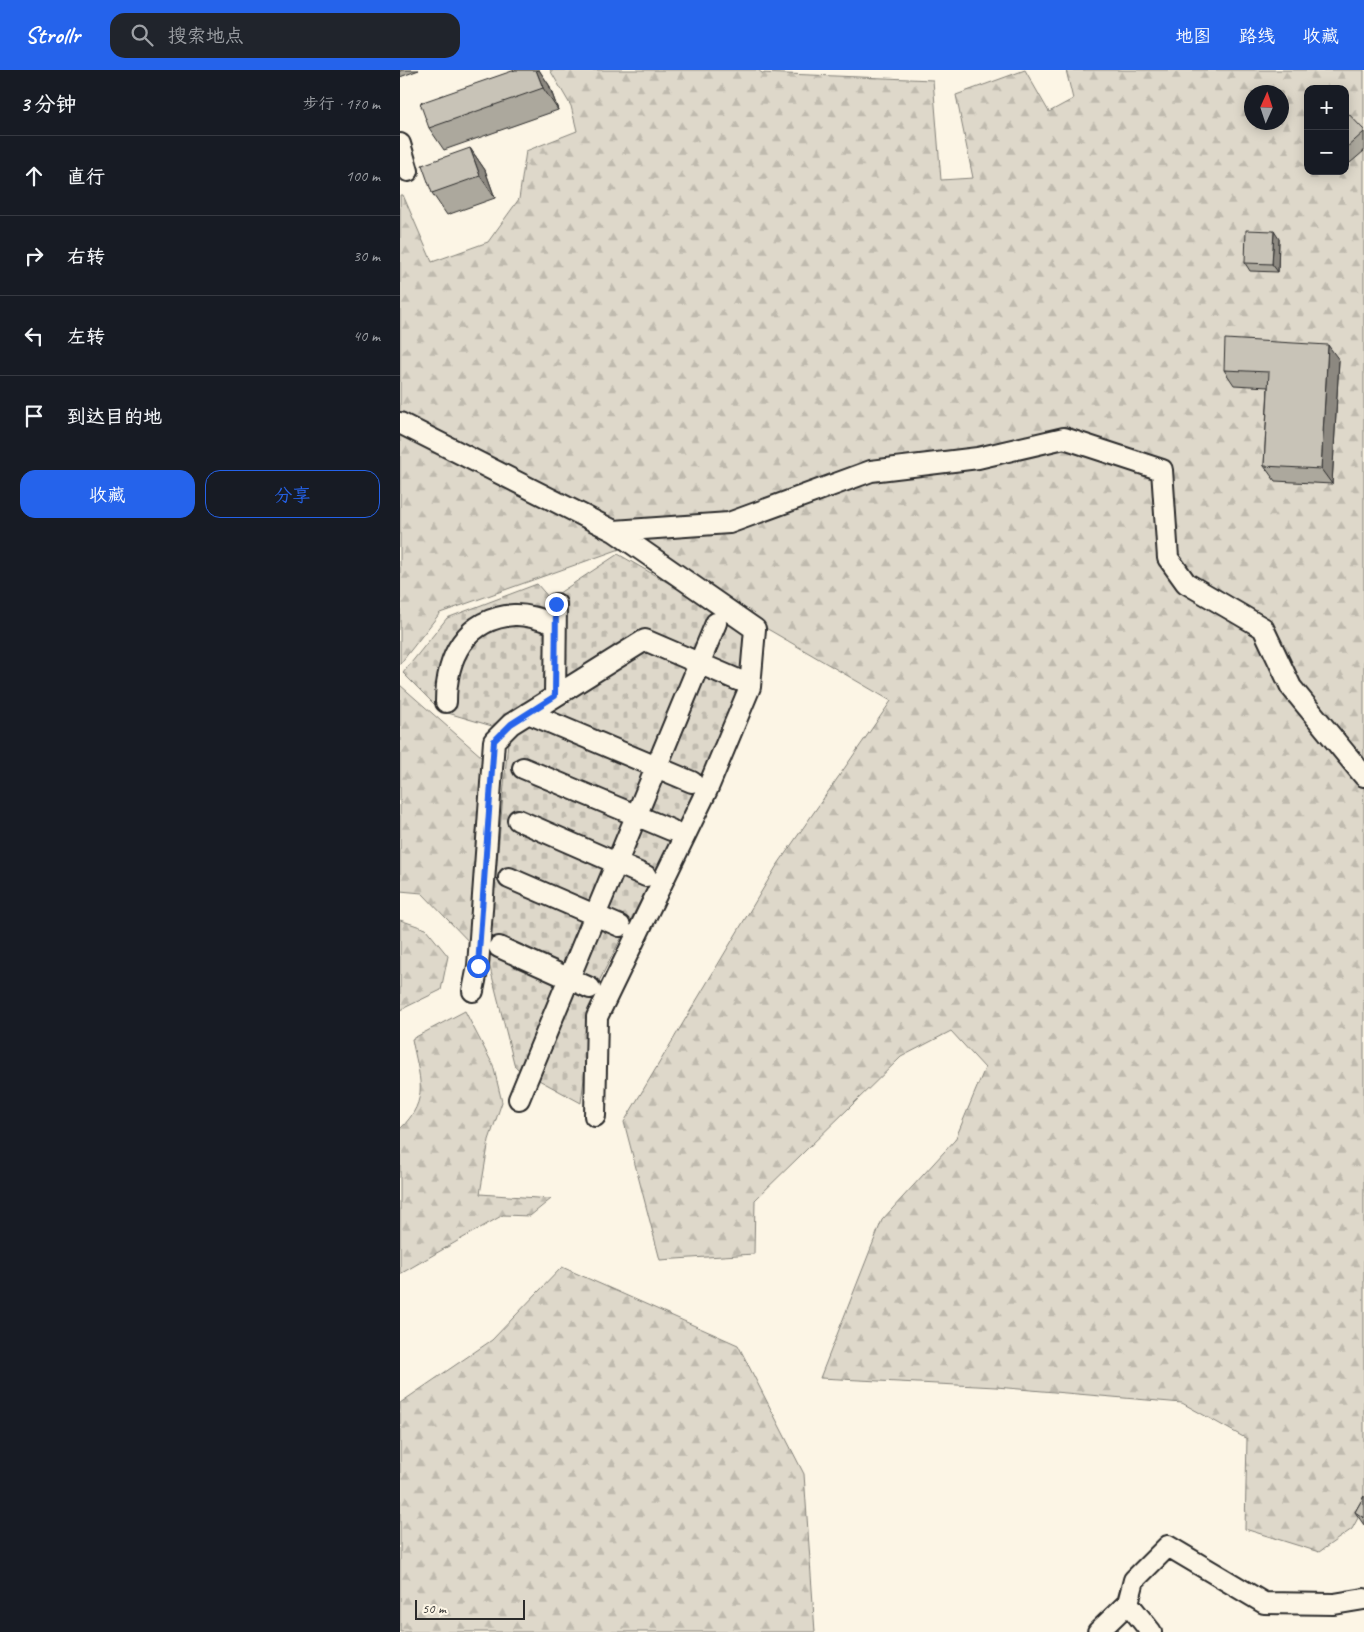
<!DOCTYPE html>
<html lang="zh">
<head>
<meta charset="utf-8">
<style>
	:root { --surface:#171b24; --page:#20242c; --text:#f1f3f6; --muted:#9ea1a6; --line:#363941; --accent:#2563eb }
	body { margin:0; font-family:Caveat,"LXGW WenKai TC",sans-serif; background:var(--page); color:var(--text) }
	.controls { position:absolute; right:15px; top:15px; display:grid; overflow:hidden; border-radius:10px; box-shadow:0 2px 12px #0003 }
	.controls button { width:45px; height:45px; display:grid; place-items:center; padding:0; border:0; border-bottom:1px solid var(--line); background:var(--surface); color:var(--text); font:25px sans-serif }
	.compass { position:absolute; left:844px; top:15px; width:45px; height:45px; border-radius:50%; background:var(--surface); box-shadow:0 2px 12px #0003; rotate:3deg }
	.scale { position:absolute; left:15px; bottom:12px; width:110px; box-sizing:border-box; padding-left:5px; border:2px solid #2b2b2b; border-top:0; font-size:14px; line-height:18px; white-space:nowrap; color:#2b2b2b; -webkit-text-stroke:4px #fcf5e5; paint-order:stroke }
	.stop { position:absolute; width:15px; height:15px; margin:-11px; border:4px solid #2563eb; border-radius:50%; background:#fff }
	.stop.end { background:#2563eb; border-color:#fff; box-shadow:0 1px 5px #0008 }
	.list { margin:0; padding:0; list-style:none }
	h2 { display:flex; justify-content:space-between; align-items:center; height:65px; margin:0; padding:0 20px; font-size:21px }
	h2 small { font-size:16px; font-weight:400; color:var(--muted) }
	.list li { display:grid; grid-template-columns:32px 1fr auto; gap:15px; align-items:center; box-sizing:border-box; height:80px; padding:0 20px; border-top:1px solid var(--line) }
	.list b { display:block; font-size:19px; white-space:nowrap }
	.list em { font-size:16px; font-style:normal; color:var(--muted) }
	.actions { display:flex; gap:10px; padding:15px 20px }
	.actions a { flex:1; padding:11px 0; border:1px solid var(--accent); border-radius:15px; text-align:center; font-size:18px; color:var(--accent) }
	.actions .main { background:var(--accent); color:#fff }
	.icon { flex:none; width:28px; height:28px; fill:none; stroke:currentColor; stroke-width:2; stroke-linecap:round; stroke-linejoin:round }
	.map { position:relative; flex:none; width:964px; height:1562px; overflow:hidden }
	header { display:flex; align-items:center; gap:30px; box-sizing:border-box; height:70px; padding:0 25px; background:var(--accent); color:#fff }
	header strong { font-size:24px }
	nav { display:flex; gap:28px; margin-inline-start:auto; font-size:18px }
	.search { width:350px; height:45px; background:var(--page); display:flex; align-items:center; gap:12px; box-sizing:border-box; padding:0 18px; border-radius:15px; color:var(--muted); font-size:19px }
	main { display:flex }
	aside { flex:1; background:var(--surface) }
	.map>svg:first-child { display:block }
	.forest { fill:url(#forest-firs); stroke:#84827a; fill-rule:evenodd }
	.cemetery { fill:url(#cemetery-stones); stroke:#84827a }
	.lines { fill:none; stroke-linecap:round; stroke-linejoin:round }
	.minor-casing { stroke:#2b2b2b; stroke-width:24 }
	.minor { stroke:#fcf5e5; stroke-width:20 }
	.wall { fill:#aca89d; stroke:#2b2b2b }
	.shaded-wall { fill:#8c8880; stroke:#2b2b2b }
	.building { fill:#c8c3b7; stroke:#2b2b2b }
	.route { stroke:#2563eb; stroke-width:6 }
</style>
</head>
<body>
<header>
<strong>Strollr</strong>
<div class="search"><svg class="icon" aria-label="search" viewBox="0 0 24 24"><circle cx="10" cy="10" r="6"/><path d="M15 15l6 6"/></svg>搜索地点</div>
<nav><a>地图</a><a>路线</a><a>收藏</a></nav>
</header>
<main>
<aside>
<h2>3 分钟<small>步行 · 170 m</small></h2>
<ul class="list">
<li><svg class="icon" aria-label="ahead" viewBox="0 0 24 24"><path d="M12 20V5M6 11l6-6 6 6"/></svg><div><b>直行</b></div><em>100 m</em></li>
<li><svg class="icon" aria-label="right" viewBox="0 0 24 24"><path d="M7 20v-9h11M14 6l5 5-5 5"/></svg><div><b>右转</b></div><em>30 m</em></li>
<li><svg class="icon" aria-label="left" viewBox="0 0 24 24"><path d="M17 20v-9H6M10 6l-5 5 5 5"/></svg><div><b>左转</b></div><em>40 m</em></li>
<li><svg class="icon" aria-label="arrive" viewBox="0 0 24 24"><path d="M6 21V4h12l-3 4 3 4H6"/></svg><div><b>到达目的地</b></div></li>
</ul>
<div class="actions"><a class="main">收藏</a><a>分享</a></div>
</aside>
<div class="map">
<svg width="964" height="1562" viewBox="0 0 964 1562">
	<defs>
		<pattern id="forest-firs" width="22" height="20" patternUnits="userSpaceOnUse" patternTransform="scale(1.25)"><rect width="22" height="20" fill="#ded8ca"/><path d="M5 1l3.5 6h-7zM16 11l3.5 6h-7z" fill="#bfbaae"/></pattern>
		<pattern id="cemetery-stones" width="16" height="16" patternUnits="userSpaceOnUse" patternTransform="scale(1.25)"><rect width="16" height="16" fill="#ded8ca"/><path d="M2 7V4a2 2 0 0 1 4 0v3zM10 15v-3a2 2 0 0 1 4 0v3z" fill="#bfbaae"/></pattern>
	</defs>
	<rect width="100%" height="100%" fill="#fcf5e5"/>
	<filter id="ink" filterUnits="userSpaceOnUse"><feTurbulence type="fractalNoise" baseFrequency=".02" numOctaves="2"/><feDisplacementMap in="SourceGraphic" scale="10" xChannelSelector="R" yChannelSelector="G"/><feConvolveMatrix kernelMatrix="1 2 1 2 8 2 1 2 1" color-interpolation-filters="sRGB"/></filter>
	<g filter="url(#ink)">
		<path class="forest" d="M 150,0 L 358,0 L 362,3 L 533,10 L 541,110 L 573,108 L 556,25 L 625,0 L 649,42 L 673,29 L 666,0 L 964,0 L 964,1437 L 952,1459 L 919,1482 L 845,1459 L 847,1369 L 782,1333 L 596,1317 L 420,1308 L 482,1150 L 555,1070 L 585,998 L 551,961 L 501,987 L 355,1130 L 354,1184 L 260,1190 L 224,1052 L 376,797 L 491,631 L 371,561 L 220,479 L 40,543 L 0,594 L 0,125 L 3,125 L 32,192 L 88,172 L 119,129 L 126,81 L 177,61 L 171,36 ZM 908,19 L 945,19 L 945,101 L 908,101 ZM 852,22 L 882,22 L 882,52 L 852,52 Z
			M 0,615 L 82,687 L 73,876 L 22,823 L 0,821 Z
			M 0,850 L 26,859 L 48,886 L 41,920 L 0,940 Z
			M 65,941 L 93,995 L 102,1032 L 89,1070 L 80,1124 L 151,1129 L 130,1146 L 103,1145 L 0,1204 L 0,1059 C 31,1029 19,1007 12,969 Z
			M 162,1197 L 338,1275 L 404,1404 L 415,1562 L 0,1562 L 0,1333 L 92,1270 Z"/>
		<path class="cemetery" d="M 218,484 L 348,559 L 346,604 L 301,713 L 195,919 L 181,1033 L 115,997 L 88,890 L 109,661 L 41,641 L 3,603 L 47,548 L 137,514 L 150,529 Z"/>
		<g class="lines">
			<g class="minor-casing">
				<path id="minor" d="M 0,74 L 8,101
					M 0,353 L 214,461 L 355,559 L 350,617 L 307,720 L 197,947 L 195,1046
					M 214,461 L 329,453 L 471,401 L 578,388 L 664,368 L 762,400 L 768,488 L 786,513 L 863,558 L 891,617 L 964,706
					M 155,626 L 156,534
					M 46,632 C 46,587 65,549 114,545 C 127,544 143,550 155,554
					M 128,643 L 292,712
					M 123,698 L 271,760
					M 118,750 L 246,806
					M 109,808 L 220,856
					M 99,877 L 190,918
					M 73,921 L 78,896 L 94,671 L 111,654 L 245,570 L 338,610
					M 119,1029 L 316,553
					M 698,1562 L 728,1533
					M 751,1562 L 728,1533 L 734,1510 L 768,1476 L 864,1533 L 934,1534 L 964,1529"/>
			</g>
			<use href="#minor" class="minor"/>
		</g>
		<path class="wall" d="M 0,0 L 19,0 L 0,7 Z
			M 115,0 L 139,0 L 149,15 L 158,40 L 44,80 L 29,58 Z
			M 945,40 L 964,62 L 964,81 L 950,93 L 945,87 Z
			M 70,78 L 85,100 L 95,128 L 47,145 L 32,123 Z
			M 879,169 L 878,202 L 850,201 L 845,193 Z
			M 939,290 L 932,414 L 875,411 L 864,396 L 868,317 L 834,315 L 824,300 Z
			M 964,1426 L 964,1455 L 955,1442 Z"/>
		<path class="shaded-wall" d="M 136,0 L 139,0 L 149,15 L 158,40 L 143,18 Z
			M 70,78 L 85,100 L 95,128 L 80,106 Z
			M 874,161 L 879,169 L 878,202 L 872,194 Z
			M 928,275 L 939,290 L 932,414 L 921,399 Z"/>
		<path class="building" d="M 115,0 L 136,0 L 143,18 L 29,58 L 20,33 Z
			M 945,40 L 964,60 L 964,62 L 945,79 Z
			M 70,78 L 80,106 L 32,123 L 22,95 Z
			M 846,160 L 874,161 L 872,194 L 845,193 Z
			M 825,269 L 928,275 L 921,399 L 864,396 L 869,302 L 824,300 Z
			M 964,1426 L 964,1448 L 955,1442 Z"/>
	</g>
	<g class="lines" filter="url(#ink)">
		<path class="route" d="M 78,896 L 94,671 L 111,654 L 155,626 L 156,534"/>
	</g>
</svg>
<div class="controls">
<button>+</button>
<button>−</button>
</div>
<svg class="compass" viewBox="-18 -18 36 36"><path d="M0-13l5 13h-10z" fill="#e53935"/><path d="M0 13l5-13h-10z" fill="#9ea1a6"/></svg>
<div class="scale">50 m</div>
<div class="stop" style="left:78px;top:896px"></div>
<div class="stop end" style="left:156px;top:534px"></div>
</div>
</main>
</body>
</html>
